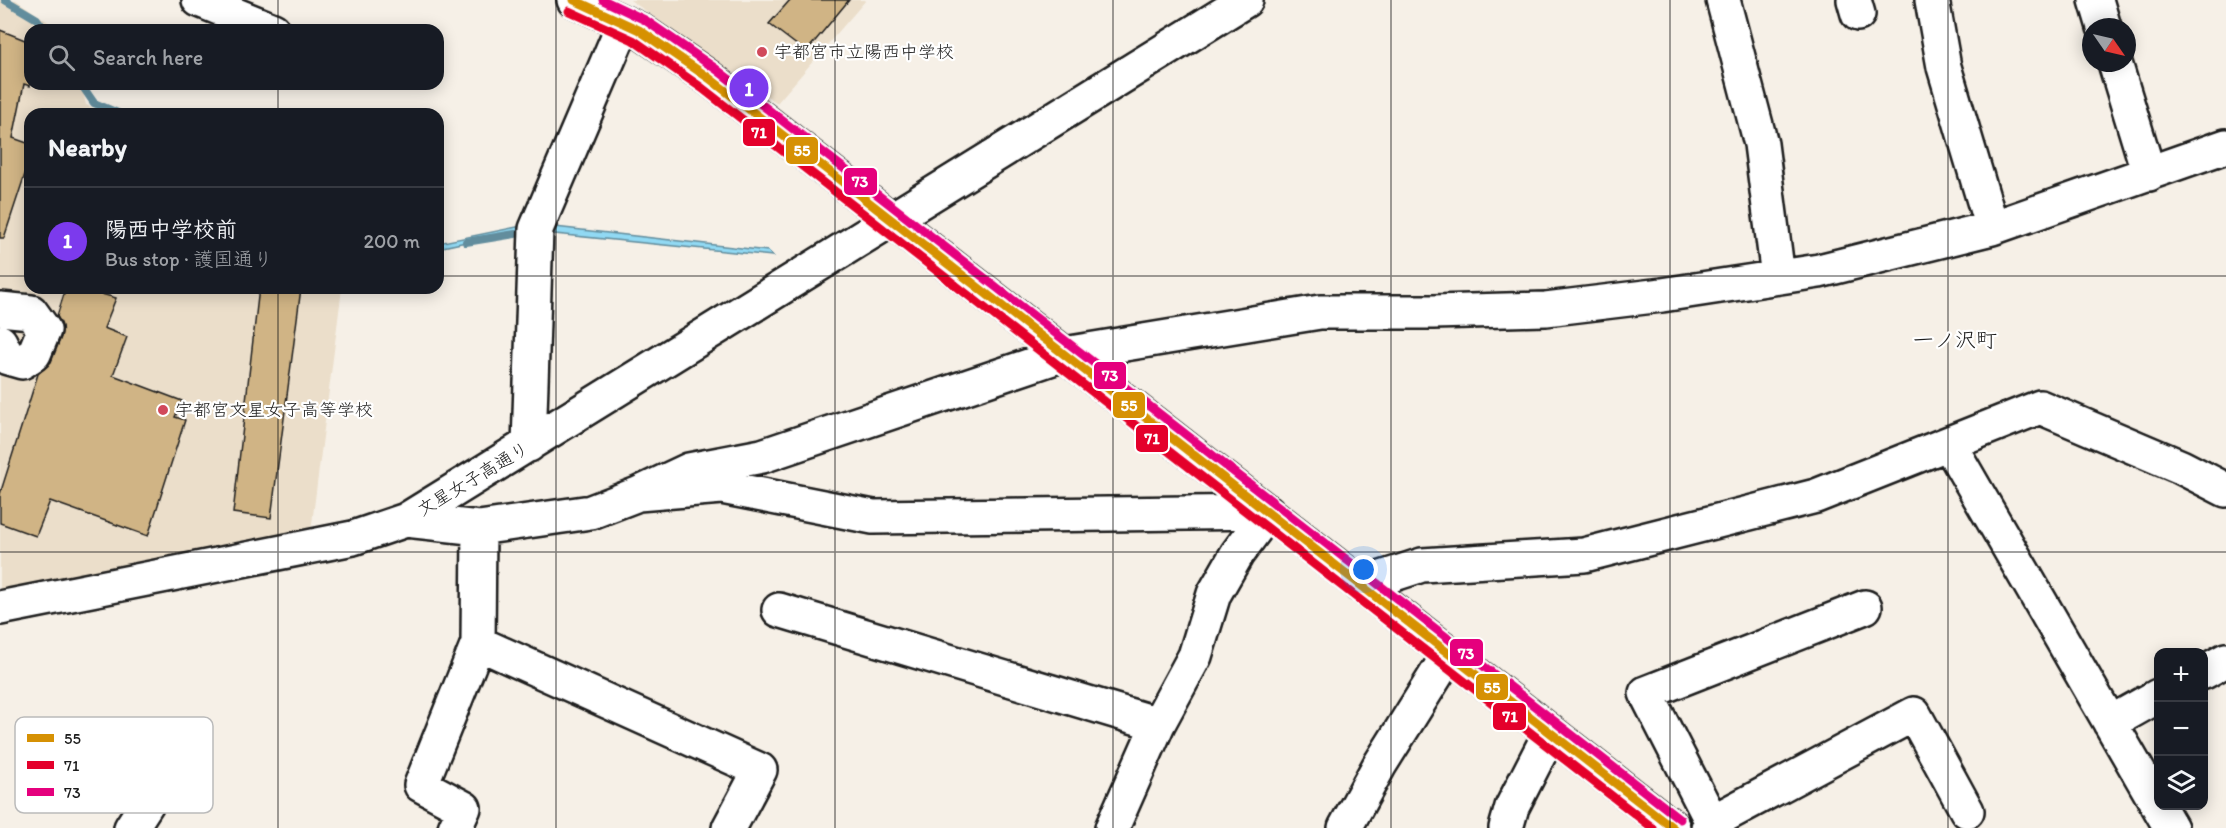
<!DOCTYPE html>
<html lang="en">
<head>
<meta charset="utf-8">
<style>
	:root { --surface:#171b24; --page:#20242c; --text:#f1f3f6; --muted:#9ea1a6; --line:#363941; --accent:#7c3aed }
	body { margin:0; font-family:Itim,"Klee One",sans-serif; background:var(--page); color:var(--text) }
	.controls { position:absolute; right:18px; bottom:18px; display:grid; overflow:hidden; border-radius:12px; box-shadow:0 3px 15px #0003 }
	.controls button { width:54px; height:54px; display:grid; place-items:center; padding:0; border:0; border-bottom:2px solid var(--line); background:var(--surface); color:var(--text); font:30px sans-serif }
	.compass { position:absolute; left:2082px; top:18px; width:54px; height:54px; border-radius:50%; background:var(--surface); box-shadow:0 3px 15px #0003; rotate:124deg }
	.you { position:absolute; left:1364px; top:570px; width:21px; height:21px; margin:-15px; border:4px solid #fff; border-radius:50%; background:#1a73e8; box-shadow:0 0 0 9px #1a73e833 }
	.badge { display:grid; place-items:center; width:39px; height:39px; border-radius:50%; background:var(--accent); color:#fff; font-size:20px; font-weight:700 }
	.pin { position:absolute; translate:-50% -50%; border:3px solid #fff; box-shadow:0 2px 6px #0006 }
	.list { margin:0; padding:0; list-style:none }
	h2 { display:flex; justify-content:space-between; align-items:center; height:78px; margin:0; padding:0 24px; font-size:26px }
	h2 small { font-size:20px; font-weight:400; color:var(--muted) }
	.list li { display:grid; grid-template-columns:39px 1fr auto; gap:18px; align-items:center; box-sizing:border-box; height:108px; padding:0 24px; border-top:2px solid var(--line) }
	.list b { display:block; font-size:22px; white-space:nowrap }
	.list p { margin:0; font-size:20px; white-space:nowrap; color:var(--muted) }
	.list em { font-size:20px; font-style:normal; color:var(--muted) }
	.icon { flex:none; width:33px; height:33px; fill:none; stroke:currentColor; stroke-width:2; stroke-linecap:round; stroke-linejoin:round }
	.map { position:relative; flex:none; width:2226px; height:828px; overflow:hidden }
	.search { position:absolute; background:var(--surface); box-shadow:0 3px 15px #0003; left:24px; top:24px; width:420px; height:66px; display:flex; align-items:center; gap:15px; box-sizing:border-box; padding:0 21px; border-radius:18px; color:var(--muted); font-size:22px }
	.panel { position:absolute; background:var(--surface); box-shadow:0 3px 15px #0003; left:24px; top:108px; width:420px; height:186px; border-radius:18px }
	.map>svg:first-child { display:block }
	.built { fill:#ebdeca }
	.water { fill:#91d9f3; stroke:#628d9d; stroke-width:1.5 }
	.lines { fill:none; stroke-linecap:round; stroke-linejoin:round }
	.stream { stroke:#628d9d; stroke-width:8 }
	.building { fill:#d0b485; stroke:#1c1c1c; stroke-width:1.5 }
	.minor-casing { stroke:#1c1c1c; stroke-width:38 }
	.minor { stroke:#fff; stroke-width:33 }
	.bus-1-casing { stroke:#fff; stroke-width:14 }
	.bus-2-casing { stroke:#fff; stroke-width:14 }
	.bus-3-casing { stroke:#fff; stroke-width:14 }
	.bus-1 { stroke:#d69104; stroke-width:9 }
	.bus-2 { stroke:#e4002b; stroke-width:9 }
	.bus-3 { stroke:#e5007d; stroke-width:9 }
	.grid { fill:none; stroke:#1c1c1c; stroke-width:1.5; stroke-opacity:0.55 }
	.poi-dot { fill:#d1495b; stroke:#fff; stroke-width:2 }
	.labels { text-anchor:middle; stroke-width:4.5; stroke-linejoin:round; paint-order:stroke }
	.poi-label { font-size:18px; fill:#1c1c1c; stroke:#fff; text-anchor:start }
	.street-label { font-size:18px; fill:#1c1c1c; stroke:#fff }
	.quarter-label { font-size:21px; fill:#1c1c1c; stroke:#fff }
	.key { fill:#fff; stroke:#bbb; stroke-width:1.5 }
	.key-label { font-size:16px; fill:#1c1c1c }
	.line-badge { stroke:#fff; stroke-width:2 }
	.badge-label { font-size:16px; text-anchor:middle; font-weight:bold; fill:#fff }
</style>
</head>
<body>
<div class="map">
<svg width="2226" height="828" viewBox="0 0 2226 828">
	<rect width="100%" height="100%" fill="#f6f0e7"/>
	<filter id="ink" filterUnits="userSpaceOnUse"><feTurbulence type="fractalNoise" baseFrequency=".0167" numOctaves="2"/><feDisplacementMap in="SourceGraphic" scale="12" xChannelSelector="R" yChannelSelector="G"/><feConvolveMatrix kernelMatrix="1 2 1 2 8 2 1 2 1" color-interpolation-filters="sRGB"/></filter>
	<g filter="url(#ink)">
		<path class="built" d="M 0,0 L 16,0 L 60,30 L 30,30 L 30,84 L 81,84 L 86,105 L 108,114 L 30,114 L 30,288 L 342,288 L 311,531 L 0,593 Z
			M 630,0 L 866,0 L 777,103 Z"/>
		<path class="water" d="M 522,226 L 522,230 L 438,248 L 438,243 Z
			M 546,226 L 768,251 L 773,256 L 545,233 Z"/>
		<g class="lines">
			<path class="stream" d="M 5,0 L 37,19 L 45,30
				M 81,84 L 94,103 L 120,114
				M 466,242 L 515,234"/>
		</g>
		<path class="building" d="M 790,0 L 849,0 L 806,52 L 769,24 Z
			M 0,30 L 30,42 L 30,86 L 24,84 L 13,138 L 30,144 L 30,159 L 4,238 L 0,238 Z
			M 66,288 L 80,288 L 116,298 L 104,328 L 127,337 L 113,375 L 182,401 L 175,417 L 185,420 L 148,536 L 50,501 L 36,536 L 0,523 L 0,494 L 38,374 L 51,362 L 61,337 L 62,327 L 57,316 Z
			M 259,288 L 301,288 L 271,518 L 233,513 Z"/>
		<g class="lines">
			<g class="minor-casing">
				<path id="minor" d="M 199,0 L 273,30
					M 574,0 L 639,30 L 709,78 L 1673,828
					M 1723,0 L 1761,144 L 1778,277
					M 1854,0 L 1858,14
					M 1932,0 L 1944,67 L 1992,228
					M 2096,0 L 2104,27
					M 2115,63 L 2149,174
					M 0,309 L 31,312 L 44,330 L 34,354 L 22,362 L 8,358 L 0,342
					M 1949,444 L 2171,828
					M 529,445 L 536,229 L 624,23
					M 638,494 L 689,470 L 762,456 L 1064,354 L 1320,312 L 1433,312 L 1546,309 L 1662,295 L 1819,271 L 1992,228 L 2226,146
					M 406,520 L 479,528 L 591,512 L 638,494 L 722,487 L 873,517 L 1268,512
					M 479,528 L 478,643 L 760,770 L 729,828
					M 1360,585 L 1422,565 L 1584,555 L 1816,496 L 2040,407 L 2181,467 L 2226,490
					M 0,608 L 353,538 L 406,520 L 1246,0
					M 779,610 L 1158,724
					M 2204,672 L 2226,660
					M 2110,723 L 2158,696
					M 1712,822 L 1914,714 L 1967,811
					M 131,828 L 151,797
					M 455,828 L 464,808 L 421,785 L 478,643
					M 1112,828 L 1158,724 L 1195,656 L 1214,594 L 1237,554 L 1268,512
					M 1345,828 L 1379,766 L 1449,654
					M 1506,828 L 1512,807 L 1550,733
					M 1708,828 L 1712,822 L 1646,693 L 1865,607"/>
			</g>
			<use href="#minor" class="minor"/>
			<g class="bus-1-casing">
				<path id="bus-1" d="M 574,0 L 639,30 L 709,78 L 1673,828"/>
			</g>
			<g class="bus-2-casing">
				<path id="bus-2" d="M 569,11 L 633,40 L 702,88 L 1653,828"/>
			</g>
			<g class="bus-3-casing">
				<path id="bus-3" d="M 603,0 L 645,20 L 716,69 L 1680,819"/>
			</g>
			<use href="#bus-1" class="bus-1"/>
			<use href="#bus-2" class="bus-2"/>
			<use href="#bus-3" class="bus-3"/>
		</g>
	</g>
	<path class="grid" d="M 278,0 L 278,30M 556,0 L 556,828M 835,0 L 835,828M 1113,0 L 1113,828M 1391,0 L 1391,828M 1670,0 L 1670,828M 1948,0 L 1948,828M 278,84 L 278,114M 0,276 L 30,276M 438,276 L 2226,276M 278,288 L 278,828M 0,552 L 2226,552"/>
	<g class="poi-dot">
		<circle cx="762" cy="52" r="6"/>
		<circle cx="163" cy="410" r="6"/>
	</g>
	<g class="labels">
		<g class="poi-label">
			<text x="774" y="58">宇都宮市立陽西中学校</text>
			<text x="175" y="416">宇都宮文星女子高等学校</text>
		</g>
		<g class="street-label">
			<text transform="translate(473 479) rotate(-31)" y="6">文星女子高通り</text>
		</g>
		<g class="quarter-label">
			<text x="1955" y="347">一ノ沢町</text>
		</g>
	</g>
	<rect x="15" y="717" width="198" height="96" rx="9" class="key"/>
	<rect x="27" y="734" width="27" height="8" fill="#d69104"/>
	<rect x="27" y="761" width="27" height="8" fill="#e4002b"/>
	<rect x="27" y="788" width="27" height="8" fill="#e5007d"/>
	<g class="key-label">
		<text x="64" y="744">55</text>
		<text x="64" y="771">71</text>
		<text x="64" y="798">73</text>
	</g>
	<g class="line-badge">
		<rect x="742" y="118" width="34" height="29" rx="6" fill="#e4002b"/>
		<rect x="785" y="136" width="34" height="29" rx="6" fill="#d69104"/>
		<rect x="843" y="167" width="35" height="29" rx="6" fill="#e5007d"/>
		<rect x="1093" y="361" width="34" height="29" rx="6" fill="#e5007d"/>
		<rect x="1112" y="391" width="34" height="28" rx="6" fill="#d69104"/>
		<rect x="1135" y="424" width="34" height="29" rx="6" fill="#e4002b"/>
		<rect x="1449" y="638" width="35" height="29" rx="6" fill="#e5007d"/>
		<rect x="1475" y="673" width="34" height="28" rx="6" fill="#d69104"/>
		<rect x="1492" y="702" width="35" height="29" rx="6" fill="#e4002b"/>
	</g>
	<g class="badge-label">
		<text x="759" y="138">71</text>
		<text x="802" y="156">55</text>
		<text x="860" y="187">73</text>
		<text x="1110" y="381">73</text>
		<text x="1129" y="411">55</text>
		<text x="1152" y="444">71</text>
		<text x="1466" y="659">73</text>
		<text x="1492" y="693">55</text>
		<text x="1510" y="722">71</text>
	</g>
</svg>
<div class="controls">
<button>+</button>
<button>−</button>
<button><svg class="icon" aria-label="layers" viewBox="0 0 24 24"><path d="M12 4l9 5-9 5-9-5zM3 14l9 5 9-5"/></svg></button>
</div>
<svg class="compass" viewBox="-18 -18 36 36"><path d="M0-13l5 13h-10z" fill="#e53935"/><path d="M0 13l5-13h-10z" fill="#9ea1a6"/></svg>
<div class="you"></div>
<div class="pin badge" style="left:749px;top:88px">1</div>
<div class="search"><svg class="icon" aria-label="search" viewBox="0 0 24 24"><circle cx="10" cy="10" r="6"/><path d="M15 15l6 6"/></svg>Search here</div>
<section class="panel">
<h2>Nearby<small></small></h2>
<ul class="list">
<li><span class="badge">1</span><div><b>陽西中学校前</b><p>Bus stop · 護国通り</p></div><em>200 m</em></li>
</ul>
</section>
</div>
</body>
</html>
